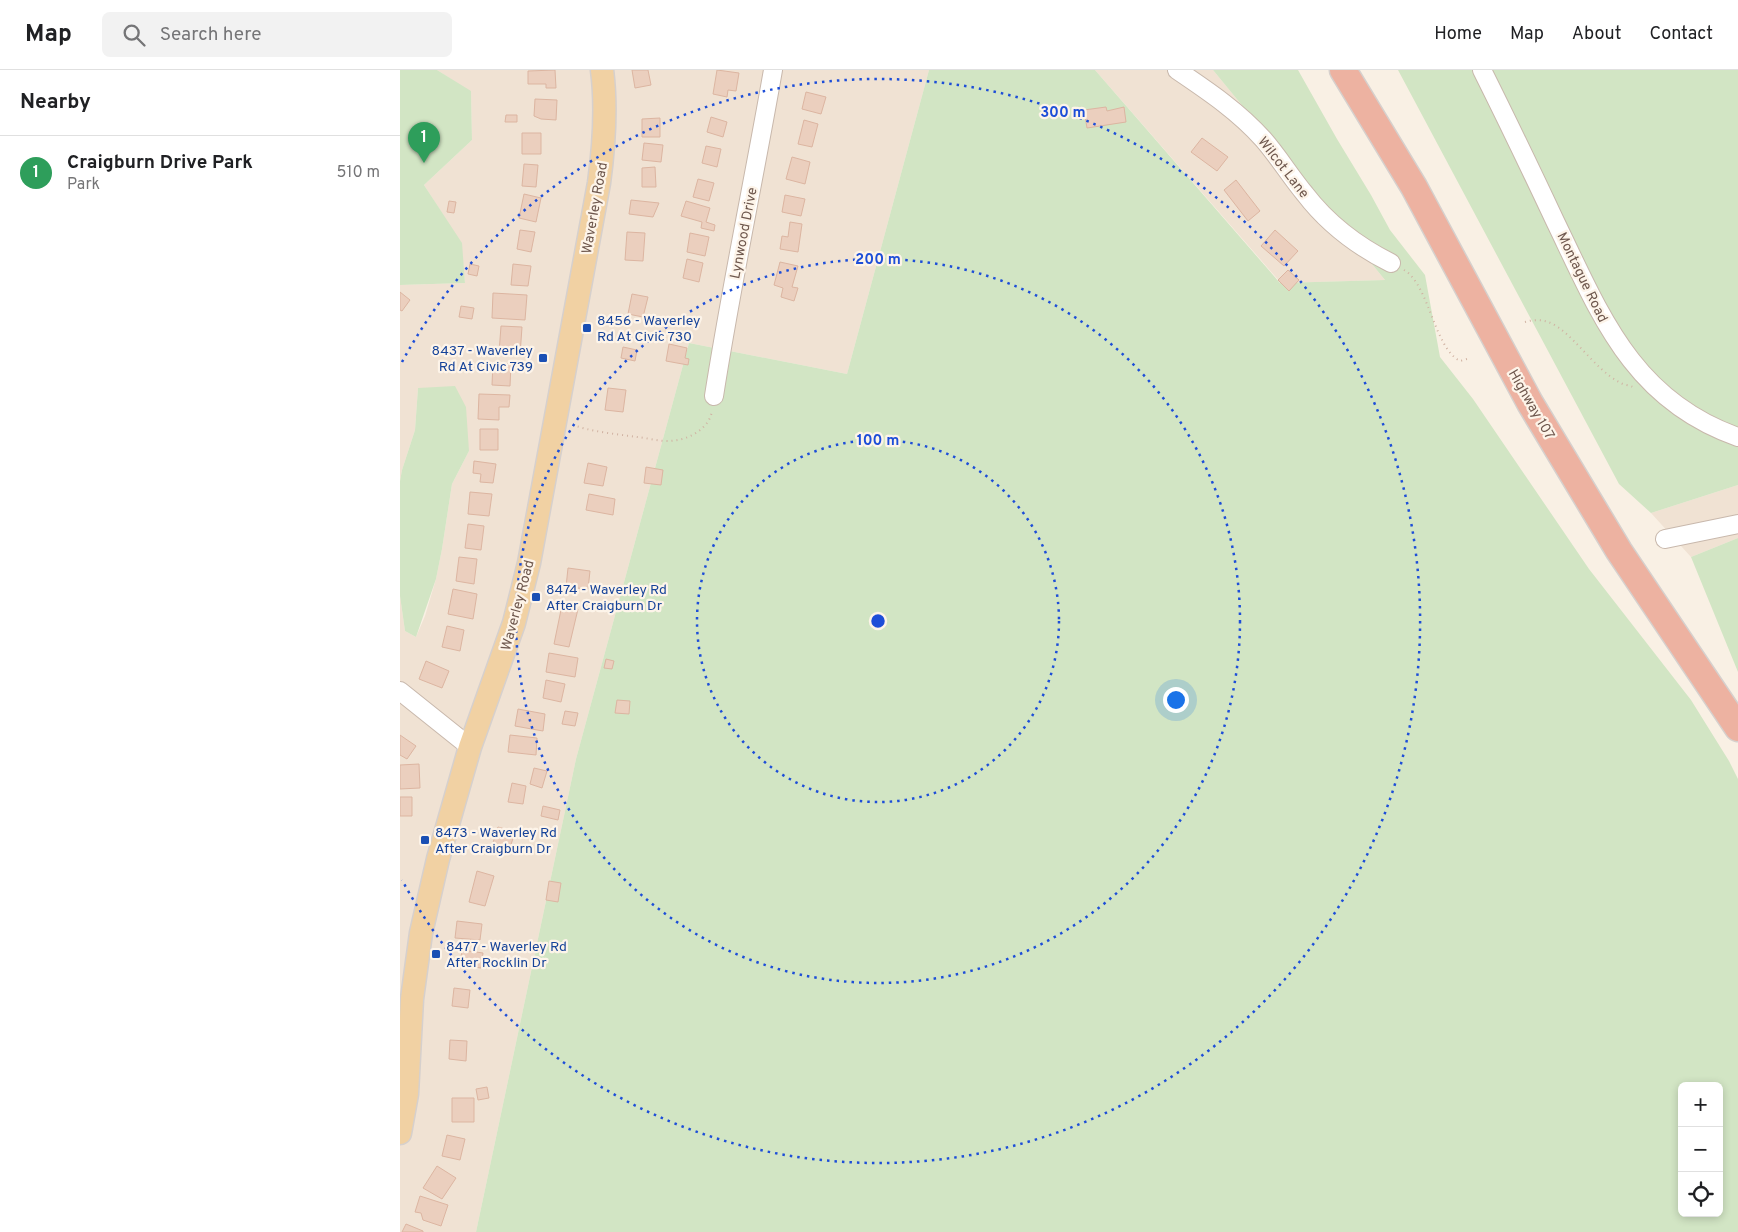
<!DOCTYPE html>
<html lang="en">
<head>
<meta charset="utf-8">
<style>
	:root { --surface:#fff; --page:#f2f2f2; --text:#202124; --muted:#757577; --line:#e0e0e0; --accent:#d66e56 }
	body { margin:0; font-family:Overpass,sans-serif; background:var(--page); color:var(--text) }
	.controls { position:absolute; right:15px; bottom:15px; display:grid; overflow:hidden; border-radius:8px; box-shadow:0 2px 8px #0003 }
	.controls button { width:45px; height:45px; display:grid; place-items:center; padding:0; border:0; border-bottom:1px solid var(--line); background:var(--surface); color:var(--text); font:25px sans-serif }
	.you { position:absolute; left:775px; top:629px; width:18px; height:18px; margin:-12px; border:4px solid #fff; border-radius:50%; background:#1a73e8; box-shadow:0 0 0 8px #1a73e833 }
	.badge { display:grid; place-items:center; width:32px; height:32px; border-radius:50%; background:var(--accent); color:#fff; font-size:16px; font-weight:700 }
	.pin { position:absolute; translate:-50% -41px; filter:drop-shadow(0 1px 2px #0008) }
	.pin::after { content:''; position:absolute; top:26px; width:18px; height:15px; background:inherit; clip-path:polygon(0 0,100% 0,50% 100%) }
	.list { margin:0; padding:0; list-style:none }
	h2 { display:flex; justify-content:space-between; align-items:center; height:65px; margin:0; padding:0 20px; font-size:21px }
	h2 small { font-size:16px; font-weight:400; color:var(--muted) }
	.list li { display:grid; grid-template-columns:32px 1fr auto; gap:15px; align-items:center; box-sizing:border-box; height:75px; padding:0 20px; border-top:1px solid var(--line) }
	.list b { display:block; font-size:19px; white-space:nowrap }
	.list p { margin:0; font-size:16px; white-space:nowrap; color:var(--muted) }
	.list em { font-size:16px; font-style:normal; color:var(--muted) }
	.icon { flex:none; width:28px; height:28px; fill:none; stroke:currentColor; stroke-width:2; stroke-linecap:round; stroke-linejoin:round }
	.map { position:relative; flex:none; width:1338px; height:1162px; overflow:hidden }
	header { display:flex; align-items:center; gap:30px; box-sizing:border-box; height:70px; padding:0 25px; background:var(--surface); border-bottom:1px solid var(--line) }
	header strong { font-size:24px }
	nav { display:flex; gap:28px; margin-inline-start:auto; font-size:18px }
	.search { width:350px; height:45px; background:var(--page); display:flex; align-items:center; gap:12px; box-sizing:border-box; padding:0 18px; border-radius:8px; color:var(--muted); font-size:19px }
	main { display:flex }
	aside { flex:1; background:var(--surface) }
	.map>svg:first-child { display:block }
	.residential { fill:#f0e2d3 }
	.green { fill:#d2e5c4; fill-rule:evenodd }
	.building { fill:#ebcfbe; stroke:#dcb5a1 }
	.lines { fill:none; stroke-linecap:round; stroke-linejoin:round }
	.minor-casing { stroke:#c8b8ac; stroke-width:20 }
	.major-casing { stroke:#d6d0cd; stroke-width:25 }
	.highway-casing { stroke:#d6d0cd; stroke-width:29 }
	.path { stroke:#d0b2a2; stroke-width:2; stroke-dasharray:1 4; stroke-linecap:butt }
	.minor { stroke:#fff; stroke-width:18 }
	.major { stroke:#f1d1a3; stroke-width:22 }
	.highway { stroke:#edb2a1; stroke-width:26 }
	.ring { fill:none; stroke:#1d4ed8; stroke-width:2.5; stroke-dasharray:2.5 5 }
	.transit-dot { fill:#1a4fb4; stroke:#fdf4e9; stroke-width:2 }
	.labels { text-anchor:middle; stroke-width:4.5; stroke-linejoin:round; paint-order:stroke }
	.street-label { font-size:14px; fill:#6e574d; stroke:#fdf4e9 }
	.transit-label { font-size:14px; fill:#164399; stroke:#fdf4e9; text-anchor:start }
	.centre { fill:#1d4ed8; stroke:#fdf4e9; stroke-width:2.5 }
	.ring-label { font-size:15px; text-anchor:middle; font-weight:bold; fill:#1d4ed8; stroke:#fdf4e9; stroke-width:4.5; stroke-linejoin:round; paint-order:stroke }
</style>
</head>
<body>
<header>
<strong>Map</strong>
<div class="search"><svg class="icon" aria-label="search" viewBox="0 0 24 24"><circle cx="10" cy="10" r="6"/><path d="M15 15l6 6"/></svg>Search here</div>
<nav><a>Home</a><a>Map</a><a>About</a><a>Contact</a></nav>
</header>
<main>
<aside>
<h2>Nearby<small></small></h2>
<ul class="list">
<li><span class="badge" style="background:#2e9e5b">1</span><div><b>Craigburn Drive Park</b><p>Park</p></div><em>510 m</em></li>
</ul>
</aside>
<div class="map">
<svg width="1338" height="1162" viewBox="0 0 1338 1162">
	<rect width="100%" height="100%" fill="#f9f0e4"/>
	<path class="residential" d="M 37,0 L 529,0 L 447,304 L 289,273 L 176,689 L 76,1162 L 0,1162 L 0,526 L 5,561 L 16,567 L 25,546 L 36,509 L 42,479 L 52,414 L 69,381 L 18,318 L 15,360 L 2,400 L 0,411 L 0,215 L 65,213 L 61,173 L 24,115 L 72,70 L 71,22 Z
		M 695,0 L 813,0 L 985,210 L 881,213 Z
		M 1338,415 L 1338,468 L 1291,487 L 1251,443 Z"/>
	<path class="green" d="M 0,0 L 37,0 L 71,21 L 72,70 L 24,115 L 62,173 L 65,213 L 0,215 Z
		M 529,0 L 695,0 L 880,213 L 985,210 L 813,0 L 898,0 L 937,69 L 971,125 L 990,160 L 1025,205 L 1040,287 L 1073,329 L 1189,499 L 1291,630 L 1329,691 L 1338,709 L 1338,1162 L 76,1162 L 176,689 L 289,273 L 447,304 ZM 1282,1016 L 1319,1016 L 1319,1143 L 1282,1143 Z
		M 998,0 L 1338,0 L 1338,415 L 1251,443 L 1219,414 Z
		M 55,316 L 66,337 L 69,381 L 52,414 L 42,479 L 36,509 L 16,567 L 5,561 L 0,526 L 0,411 L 2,400 L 15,360 L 18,318 Z
		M 1338,468 L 1338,602 L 1291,487 Z"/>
	<path class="building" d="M 155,0 L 156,18 L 146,18 L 146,14 L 128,14 L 128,1 Z
		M 232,0 L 248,0 L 251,15 L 235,18 Z
		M 317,0 L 339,3 L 336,21 L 328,20 L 327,27 L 313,24 Z
		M 406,22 L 426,27 L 421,44 L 402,39 Z
		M 135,29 L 157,30 L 156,50 L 141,49 L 134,46 Z
		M 706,37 L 707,41 L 724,37 L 726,52 L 687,58 L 684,40 Z
		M 106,45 L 117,45 L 117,52 L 105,52 Z
		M 311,47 L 327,52 L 323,67 L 307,62 Z
		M 260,48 L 260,67 L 242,67 L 242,49 Z
		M 404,50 L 418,54 L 412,77 L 398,74 Z
		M 122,63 L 141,63 L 141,84 L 122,84 Z
		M 802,68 L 828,87 L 817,101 L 791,82 Z
		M 244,73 L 263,75 L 261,92 L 242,90 Z
		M 306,76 L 321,79 L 317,97 L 302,93 Z
		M 392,87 L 410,92 L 405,114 L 386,109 Z
		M 124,94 L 138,95 L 136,117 L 122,116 Z
		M 255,97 L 256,117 L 242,117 L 242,98 Z
		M 298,109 L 314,113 L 309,131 L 293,127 Z
		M 836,110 L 860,141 L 848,151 L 824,120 Z
		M 124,124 L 141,128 L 136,152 L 119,148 Z
		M 385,125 L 405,129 L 401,146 L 382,142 Z
		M 231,130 L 259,133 L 253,147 L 229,144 Z
		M 49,131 L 56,132 L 54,143 L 47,142 Z
		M 286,131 L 310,138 L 306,152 L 315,155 L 314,161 L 301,158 L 302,152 L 281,146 Z
		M 390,152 L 402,154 L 398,182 L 380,179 L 382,166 L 388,167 Z
		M 120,160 L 135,162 L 131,182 L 117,179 Z
		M 875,160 L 898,181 L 884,196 L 861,176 Z
		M 227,162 L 245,163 L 243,191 L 225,190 Z
		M 290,163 L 309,167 L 305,186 L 287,182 Z
		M 287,189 L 303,193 L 299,212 L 283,208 Z
		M 380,192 L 398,196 L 392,217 L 398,218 L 394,231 L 381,227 L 383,218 L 374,215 Z
		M 70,194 L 79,196 L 77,206 L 68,204 Z
		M 113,194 L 131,196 L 128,216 L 111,215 Z
		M 888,200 L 899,210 L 889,221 L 878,210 Z
		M 0,222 L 10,230 L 2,241 L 0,240 Z
		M 93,223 L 127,225 L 125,250 L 92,248 Z
		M 232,224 L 248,227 L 243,247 L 228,244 Z
		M 61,236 L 74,238 L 72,249 L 59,247 Z
		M 101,256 L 122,257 L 120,285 L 99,283 Z
		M 269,274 L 287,278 L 285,288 L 289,289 L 288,295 L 266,291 Z
		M 223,277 L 237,280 L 235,291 L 221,288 Z
		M 93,293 L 111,294 L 110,316 L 92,315 Z
		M 208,318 L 226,320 L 223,342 L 205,340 Z
		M 79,324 L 110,325 L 109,337 L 99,337 L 99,350 L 78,349 Z
		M 80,359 L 98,359 L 98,380 L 80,380 Z
		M 74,391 L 96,394 L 93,413 L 80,412 L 81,404 L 73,403 Z
		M 188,393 L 207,397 L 203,416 L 184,413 Z
		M 246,397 L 263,400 L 261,415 L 244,413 Z
		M 70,422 L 92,424 L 89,446 L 68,444 Z
		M 189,424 L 215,429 L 213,445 L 186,440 Z
		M 68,454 L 84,456 L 81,480 L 65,478 Z
		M 59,487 L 77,489 L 74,514 L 56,511 Z
		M 168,498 L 190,501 L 188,519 L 166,517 Z
		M 53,519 L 77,524 L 73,549 L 48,544 Z
		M 162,535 L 178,539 L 169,577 L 154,574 Z
		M 47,556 L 64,560 L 60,581 L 42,577 Z
		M 149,583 L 178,588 L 175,607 L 146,602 Z
		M 206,589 L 214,591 L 212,599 L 204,598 Z
		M 26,591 L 49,601 L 42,618 L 19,609 Z
		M 146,610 L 165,614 L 161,632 L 143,628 Z
		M 217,630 L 230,631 L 229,644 L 215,643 Z
		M 118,639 L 145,644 L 143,661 L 115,656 Z
		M 165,641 L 178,643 L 175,656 L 162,654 Z
		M 0,665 L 16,676 L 7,689 L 0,685 Z
		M 110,665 L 137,668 L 136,685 L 108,682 Z
		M 19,694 L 20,718 L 0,719 L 0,695 Z
		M 134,698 L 147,701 L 142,718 L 130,714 Z
		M 112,713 L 126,716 L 123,734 L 108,732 Z
		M 0,727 L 12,727 L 12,746 L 0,746 Z
		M 143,736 L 160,740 L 158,750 L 141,746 Z
		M 98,757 L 115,762 L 108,784 L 91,779 Z
		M 77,801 L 94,806 L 85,836 L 69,832 Z
		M 149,811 L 161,813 L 158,832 L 146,830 Z
		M 57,851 L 82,854 L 80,870 L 55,868 Z
		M 62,880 L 83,883 L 81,898 L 60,895 Z
		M 54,918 L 70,920 L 68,938 L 52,936 Z
		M 50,970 L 67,971 L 66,991 L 49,989 Z
		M 87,1017 L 89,1028 L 78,1030 L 76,1019 Z
		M 52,1028 L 74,1028 L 74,1052 L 52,1052 Z
		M 47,1065 L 65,1069 L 60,1090 L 42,1086 Z
		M 37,1096 L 56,1108 L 42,1129 L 23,1118 Z
		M 20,1126 L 48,1135 L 41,1156 L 23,1150 L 21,1143 L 15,1142 Z
		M 6,1154 L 23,1161 L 23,1162 L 2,1162 Z"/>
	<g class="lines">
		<g class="minor-casing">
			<path id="minor" d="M 777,0 C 808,21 838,41 863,69 C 878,86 890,106 905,124 C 928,154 957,176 991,193
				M 1082,0 C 1107,50 1131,100 1155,151 C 1200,244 1232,330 1338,367
				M 314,326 C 331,217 354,109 373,0
				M 1265,469 L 1338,454
				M 0,621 L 70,677"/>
		</g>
		<g class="major-casing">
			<path id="major" d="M 0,1063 L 7,1024 L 12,929 L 21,863 L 38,789 L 70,677 L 114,553 L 129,493 L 199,113 C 204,76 207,38 202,0"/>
		</g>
		<g class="highway-casing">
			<path id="highway" d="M 943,0 L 1014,117 L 1130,333 L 1219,481 L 1338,658"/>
		</g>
		<path class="path" d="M 1004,200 C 1029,214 1034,278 1060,291 L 1067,289
			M 1125,252 C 1132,250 1140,249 1148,252 C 1171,260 1194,299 1219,312 C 1223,315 1229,315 1233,317
			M 173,355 C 193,362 216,364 237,367 C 247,368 258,371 268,371 C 286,371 309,360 312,341"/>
		<use href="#minor" class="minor"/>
		<use href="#major" class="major"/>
		<use href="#highway" class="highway"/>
	</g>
	<g class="ring">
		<circle cx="478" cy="551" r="181"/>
		<circle cx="478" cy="551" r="362"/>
		<path d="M2 292A542 542 0 1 1 2 810"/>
	</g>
	<g class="transit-dot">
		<rect x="182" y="253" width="10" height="10" rx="2.5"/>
		<rect x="138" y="283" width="10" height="10" rx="2.5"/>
		<rect x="131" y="522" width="10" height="10" rx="2.5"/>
		<rect x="20" y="765" width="10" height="10" rx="2.5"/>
		<rect x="31" y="879" width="10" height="10" rx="2.5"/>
	</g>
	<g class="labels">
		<g class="street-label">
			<text transform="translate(884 97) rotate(52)" y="5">Wilcot Lane</text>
			<text transform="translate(194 138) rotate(-80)" y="5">Waverley Road</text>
			<text transform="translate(343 163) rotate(-79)" y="5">Lynwood Drive</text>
			<text transform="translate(1183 207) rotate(64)" y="5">Montague Road</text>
			<text transform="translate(1132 334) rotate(60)" y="5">Highway 107</text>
			<text transform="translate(117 535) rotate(-75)" y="5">Waverley Road</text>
		</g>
		<g class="transit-label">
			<text x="197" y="255">8456 - Waverley<tspan x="197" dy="16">Rd At Civic 730</tspan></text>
			<text x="133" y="285" text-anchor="end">8437 - Waverley<tspan x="133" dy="16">Rd At Civic 739</tspan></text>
			<text x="146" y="524">8474 - Waverley Rd<tspan x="146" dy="16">After Craigburn Dr</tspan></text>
			<text x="35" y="767">8473 - Waverley Rd<tspan x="35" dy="16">After Craigburn Dr</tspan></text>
			<text x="46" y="881">8477 - Waverley Rd<tspan x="46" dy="16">After Rocklin Dr</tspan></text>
		</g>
	</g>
	<circle cx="478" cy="551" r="8" class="centre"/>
	<g class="ring-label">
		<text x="663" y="47">300 m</text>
		<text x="478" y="194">200 m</text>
		<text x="478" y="375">100 m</text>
	</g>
</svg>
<div class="controls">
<button>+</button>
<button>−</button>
<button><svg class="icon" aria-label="locate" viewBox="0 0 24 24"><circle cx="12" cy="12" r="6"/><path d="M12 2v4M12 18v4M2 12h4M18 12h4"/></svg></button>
</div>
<div class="you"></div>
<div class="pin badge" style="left:24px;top:93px;background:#2e9e5b">1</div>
</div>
</main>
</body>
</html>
